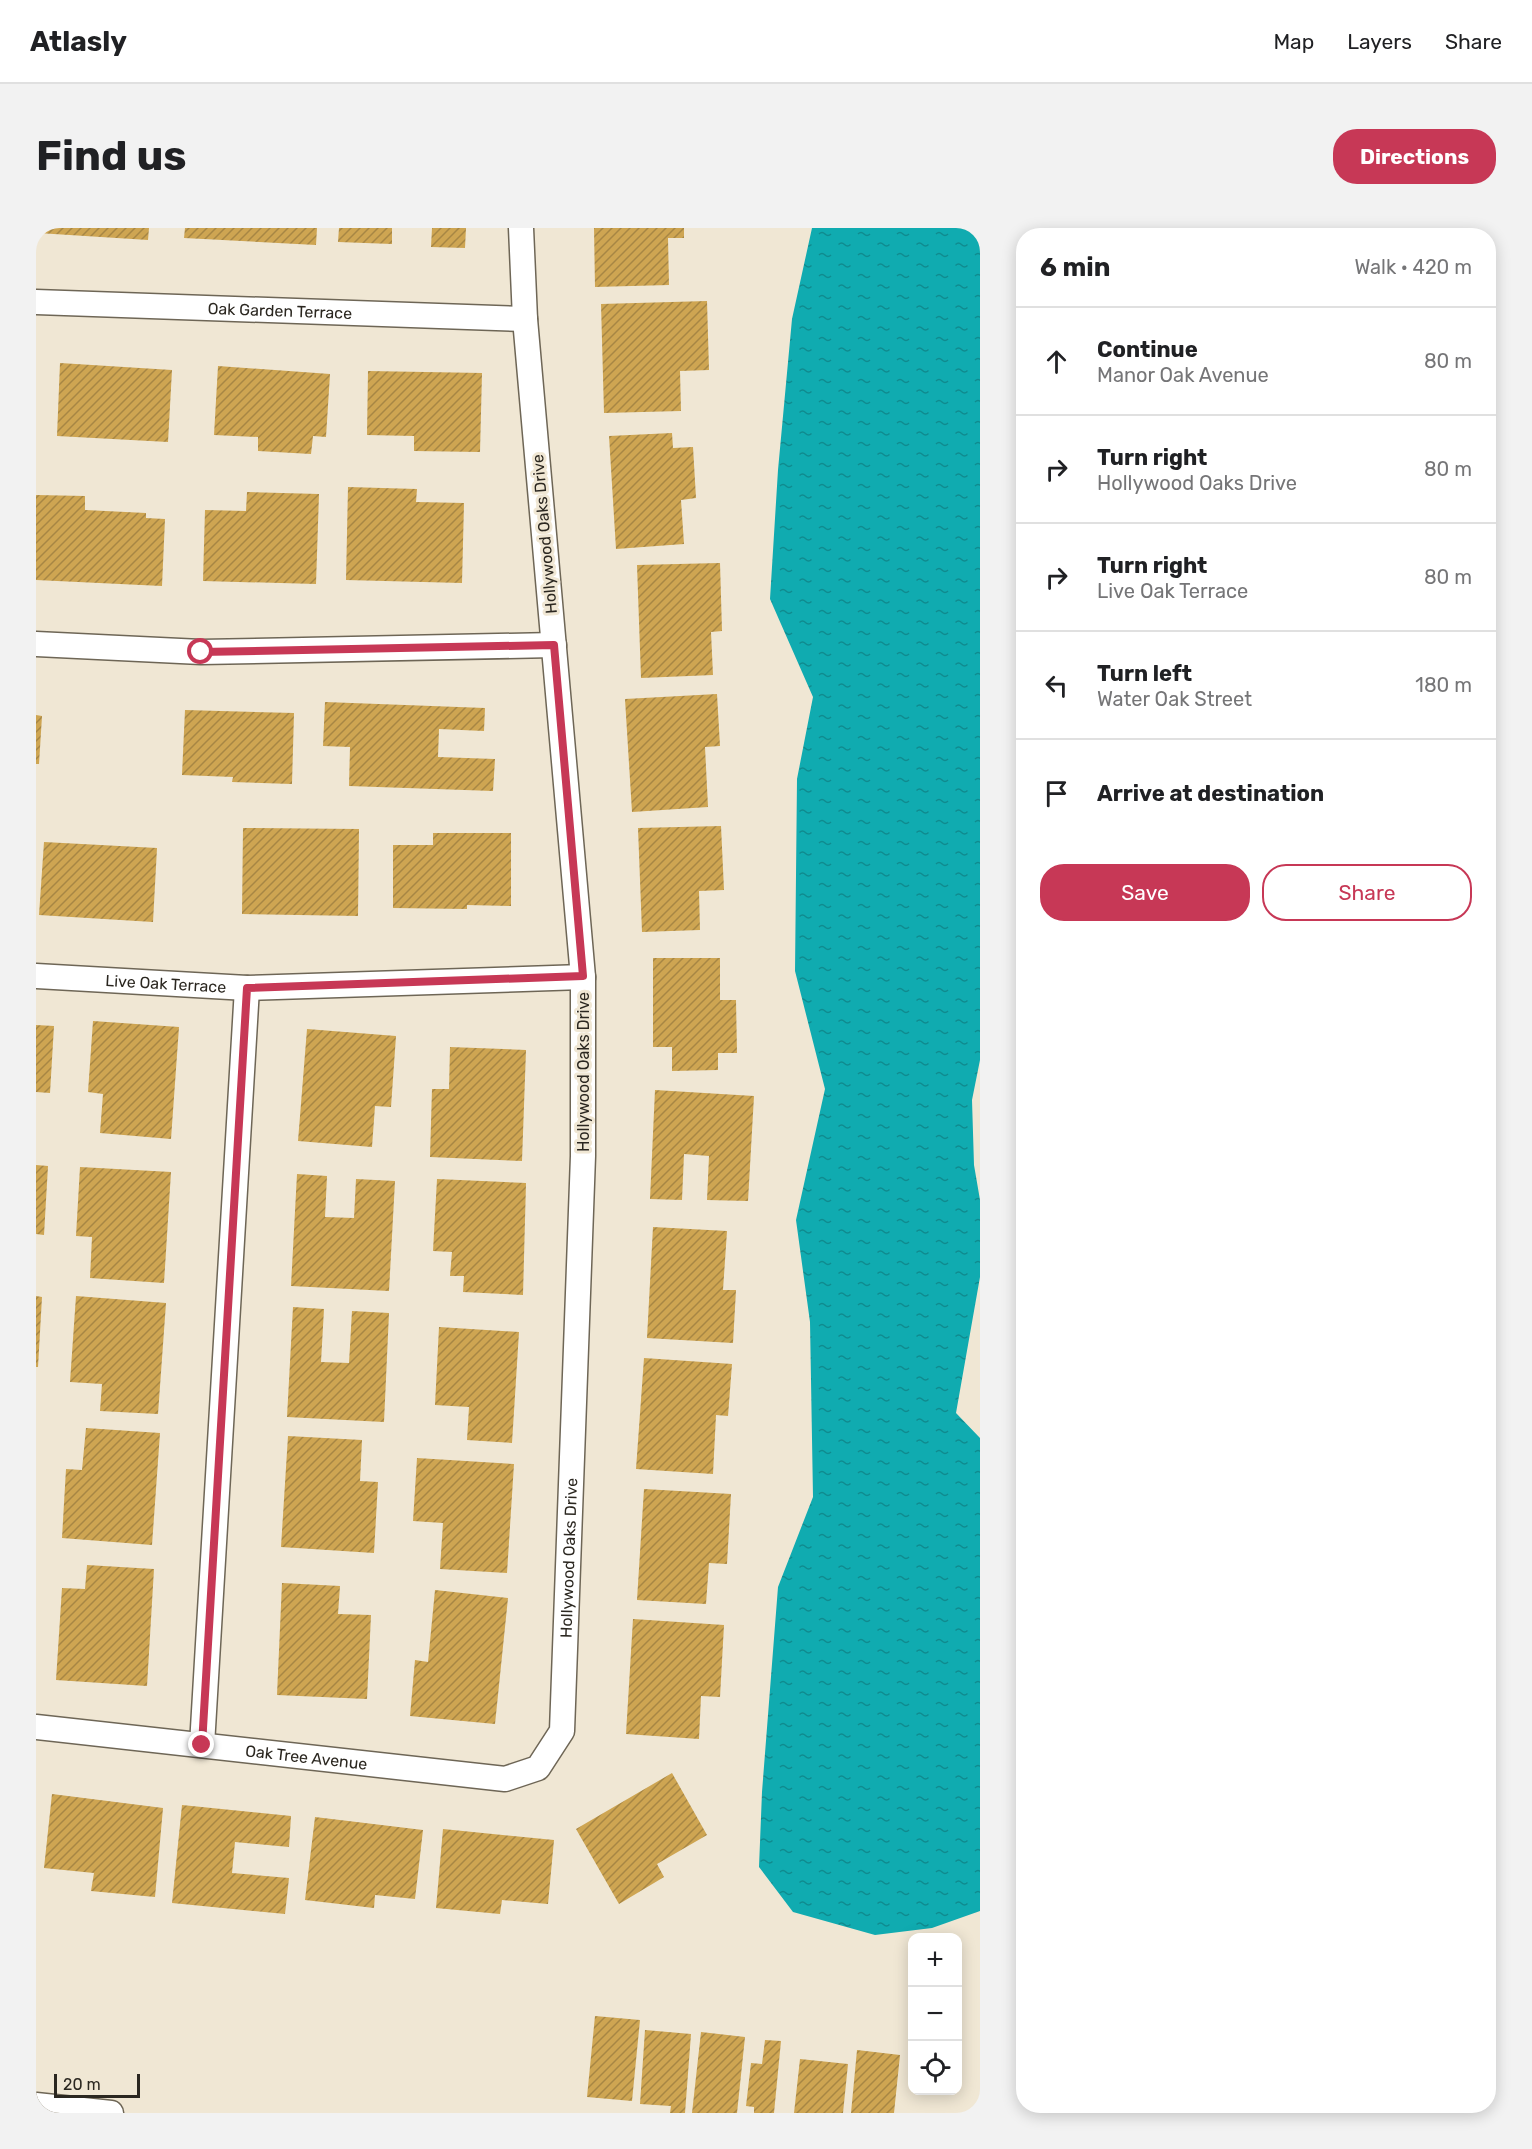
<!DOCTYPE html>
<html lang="en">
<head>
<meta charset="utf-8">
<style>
	:root { --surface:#fff; --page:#f2f2f2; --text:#202124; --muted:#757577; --line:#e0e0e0; --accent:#c73856 }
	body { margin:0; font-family:Rubik,sans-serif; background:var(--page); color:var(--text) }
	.controls { position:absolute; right:18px; bottom:18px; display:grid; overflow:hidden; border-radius:12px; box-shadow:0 3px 15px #0003 }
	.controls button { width:54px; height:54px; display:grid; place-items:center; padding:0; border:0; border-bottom:2px solid var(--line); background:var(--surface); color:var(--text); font:30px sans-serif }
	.scale { position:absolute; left:18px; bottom:15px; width:86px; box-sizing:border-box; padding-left:6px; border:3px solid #2b2720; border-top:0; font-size:16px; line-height:21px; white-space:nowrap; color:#2b2720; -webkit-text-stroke:4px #f0e7d4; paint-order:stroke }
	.stop { position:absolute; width:18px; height:18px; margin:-14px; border:4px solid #c73856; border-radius:50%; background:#fff }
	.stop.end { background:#c73856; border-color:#fff; box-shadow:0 2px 6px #0008 }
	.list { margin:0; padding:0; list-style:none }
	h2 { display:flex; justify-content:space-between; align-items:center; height:78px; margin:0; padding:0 24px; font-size:26px }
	h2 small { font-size:20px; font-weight:400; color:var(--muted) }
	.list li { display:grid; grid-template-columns:39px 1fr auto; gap:18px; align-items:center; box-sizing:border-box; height:108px; padding:0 24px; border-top:2px solid var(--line) }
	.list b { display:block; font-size:22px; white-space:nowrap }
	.list p { margin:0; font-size:20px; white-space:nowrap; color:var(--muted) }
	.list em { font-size:20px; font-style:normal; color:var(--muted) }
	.actions { display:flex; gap:12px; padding:18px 24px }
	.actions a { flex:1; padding:14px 0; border:2px solid var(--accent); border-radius:24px; text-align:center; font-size:21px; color:var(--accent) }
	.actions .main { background:var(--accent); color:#fff }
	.icon { flex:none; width:33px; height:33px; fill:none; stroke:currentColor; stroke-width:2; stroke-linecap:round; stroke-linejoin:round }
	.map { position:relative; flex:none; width:944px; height:1885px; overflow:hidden; border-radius:24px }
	header { display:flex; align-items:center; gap:36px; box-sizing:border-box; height:84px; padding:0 30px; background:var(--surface); border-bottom:2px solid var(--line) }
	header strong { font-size:28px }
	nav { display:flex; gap:33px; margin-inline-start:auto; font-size:21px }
	.intro { display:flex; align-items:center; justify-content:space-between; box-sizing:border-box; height:144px; padding:0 36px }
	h1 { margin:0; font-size:42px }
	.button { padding:15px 27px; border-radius:24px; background:var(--accent); color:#fff; font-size:21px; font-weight:700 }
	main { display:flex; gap:36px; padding:0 36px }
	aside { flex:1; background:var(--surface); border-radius:24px; box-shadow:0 3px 15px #0003 }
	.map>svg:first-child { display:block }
	.water { fill:url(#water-ripples) }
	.building { fill:url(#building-hatch) }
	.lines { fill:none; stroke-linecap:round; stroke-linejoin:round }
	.minor-casing { stroke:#6e6656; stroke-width:27 }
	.minor { stroke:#fff; stroke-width:24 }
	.route { stroke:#c73856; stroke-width:8 }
	.labels { text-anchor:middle; stroke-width:6; stroke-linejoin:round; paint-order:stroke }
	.street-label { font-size:16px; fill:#2b2720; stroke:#f0e7d4 }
</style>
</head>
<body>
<header>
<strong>Atlasly</strong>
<nav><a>Map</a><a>Layers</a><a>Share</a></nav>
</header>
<div class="intro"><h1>Find us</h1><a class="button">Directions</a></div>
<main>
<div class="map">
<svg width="944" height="1885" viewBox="0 0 944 1885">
	<defs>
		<pattern id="water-ripples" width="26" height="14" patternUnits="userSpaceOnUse" patternTransform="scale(1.5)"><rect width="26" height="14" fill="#10abb0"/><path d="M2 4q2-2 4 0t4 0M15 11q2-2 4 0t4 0" fill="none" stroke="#0f8b8f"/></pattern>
		<pattern id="building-hatch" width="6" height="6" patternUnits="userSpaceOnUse" patternTransform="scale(1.5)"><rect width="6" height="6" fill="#cea552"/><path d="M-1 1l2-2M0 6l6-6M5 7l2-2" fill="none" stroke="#a78644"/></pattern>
	</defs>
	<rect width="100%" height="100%" fill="#f0e7d4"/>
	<path class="water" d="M 776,0 L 944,0 L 944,832 L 936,872 L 938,937 L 944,972 L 944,1049 L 920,1185 L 944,1210 L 944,1683 L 896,1700 L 839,1707 L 757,1684 L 723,1639 L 726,1564 L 742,1359 L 777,1269 L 774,1094 L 760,992 L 789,861 L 759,743 L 761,551 L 777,469 L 734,371 L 742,242 L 756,91 Z"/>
	<path class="building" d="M 3,0 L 113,0 L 112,12 L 2,5 Z
		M 149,0 L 281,0 L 280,17 L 148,10 Z
		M 303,0 L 356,0 L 356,16 L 302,14 Z
		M 396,0 L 430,0 L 429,20 L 395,19 Z
		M 558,0 L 648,0 L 648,10 L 632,10 L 633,57 L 559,59 Z
		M 671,73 L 673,142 L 644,143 L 645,183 L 568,185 L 565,76 Z
		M 24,135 L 136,142 L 132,214 L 21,208 Z
		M 182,138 L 294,146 L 290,209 L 277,208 L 275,226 L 222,223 L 222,209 L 178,207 Z
		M 332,143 L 446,145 L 444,224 L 378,223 L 378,208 L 331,207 Z
		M 636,205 L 637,220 L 657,219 L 660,270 L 645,272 L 648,316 L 580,321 L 573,208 Z
		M 312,259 L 381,261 L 380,274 L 428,275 L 426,355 L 310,352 Z
		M 211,264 L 283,266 L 280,356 L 167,353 L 169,282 L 210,283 Z
		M 0,267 L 49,268 L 49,282 L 110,285 L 110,290 L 129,291 L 126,358 L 0,352 Z
		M 684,335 L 686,403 L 675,404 L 677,447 L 605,450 L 601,337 Z
		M 681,466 L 684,518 L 669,519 L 672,579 L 596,584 L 589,471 Z
		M 289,474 L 449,480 L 448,503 L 403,501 L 402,529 L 459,531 L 457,563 L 313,558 L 314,519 L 287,518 Z
		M 149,482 L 258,485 L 256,556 L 196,554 L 197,549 L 146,547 Z
		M 0,487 L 6,488 L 3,536 L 0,536 Z
		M 685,598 L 688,662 L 663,663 L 664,702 L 606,704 L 602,600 Z
		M 207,600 L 323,601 L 322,688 L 206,686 Z
		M 397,605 L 475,605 L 475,678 L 431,677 L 431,681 L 357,680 L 357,617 L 397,617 Z
		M 8,614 L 121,620 L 117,694 L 3,687 Z
		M 617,730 L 684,730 L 684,772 L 700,772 L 701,825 L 682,825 L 682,842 L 636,843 L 636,819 L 617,819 Z
		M 57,793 L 143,799 L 135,911 L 64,905 L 67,866 L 52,864 Z
		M 0,797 L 18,798 L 14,865 L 0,864 Z
		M 271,801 L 360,808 L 355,879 L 339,878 L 336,919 L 262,913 Z
		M 414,819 L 490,822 L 486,933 L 394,929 L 396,861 L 413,861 Z
		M 619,862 L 718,868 L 712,973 L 671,972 L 673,928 L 648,926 L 646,972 L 614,971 Z
		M 0,937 L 12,938 L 8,1007 L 0,1006 Z
		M 44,939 L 135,944 L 128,1055 L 54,1050 L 56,1009 L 40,1008 Z
		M 261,946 L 291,948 L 289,989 L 318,990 L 320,951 L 359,953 L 353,1063 L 255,1058 Z
		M 401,951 L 490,955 L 487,1067 L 427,1064 L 428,1048 L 414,1048 L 416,1024 L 397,1023 Z
		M 617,999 L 691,1003 L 687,1062 L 700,1062 L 697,1115 L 611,1110 Z
		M 0,1068 L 6,1069 L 2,1139 L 0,1139 Z
		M 40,1068 L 130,1075 L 122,1186 L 64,1183 L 66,1156 L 34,1154 Z
		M 257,1079 L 288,1081 L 285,1134 L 313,1135 L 316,1083 L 353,1085 L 348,1194 L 251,1189 Z
		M 403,1099 L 483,1104 L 476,1215 L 431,1212 L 433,1179 L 399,1177 Z
		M 608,1130 L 696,1136 L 692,1188 L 680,1187 L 677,1246 L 600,1241 Z
		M 50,1200 L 124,1205 L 116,1317 L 26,1310 L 30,1241 L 46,1242 Z
		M 252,1208 L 326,1212 L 324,1253 L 342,1254 L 338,1325 L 245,1319 Z
		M 381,1230 L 478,1236 L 471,1345 L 404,1341 L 407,1295 L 377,1293 Z
		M 608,1261 L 695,1266 L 691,1336 L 673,1335 L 670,1376 L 601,1372 Z
		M 51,1337 L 118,1341 L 111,1458 L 20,1452 L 26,1360 L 49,1361 Z
		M 246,1355 L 304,1358 L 302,1386 L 335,1387 L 331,1471 L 241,1467 Z
		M 399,1362 L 472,1370 L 459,1496 L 374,1488 L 379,1432 L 392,1434 Z
		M 597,1391 L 688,1397 L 684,1469 L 665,1468 L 663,1511 L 590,1506 Z
		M 636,1545 L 671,1607 L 621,1636 L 628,1649 L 583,1676 L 540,1601 Z
		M 16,1566 L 127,1580 L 119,1669 L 55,1663 L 58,1645 L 8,1640 Z
		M 146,1577 L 255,1588 L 253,1619 L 199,1614 L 196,1645 L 253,1650 L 249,1686 L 136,1675 Z
		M 279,1589 L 387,1602 L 379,1671 L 339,1667 L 338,1680 L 269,1672 Z
		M 407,1601 L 518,1612 L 512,1676 L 466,1672 L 464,1686 L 400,1680 Z
		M 559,1788 L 604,1792 L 596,1873 L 551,1869 Z
		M 609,1802 L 655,1806 L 649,1885 L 634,1885 L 635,1878 L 604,1876 Z
		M 665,1804 L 709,1809 L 701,1885 L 656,1885 Z
		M 729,1812 L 745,1813 L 738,1885 L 718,1885 L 718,1879 L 710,1878 L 715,1835 L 726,1836 Z
		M 821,1822 L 864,1827 L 858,1885 L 815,1885 Z
		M 764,1831 L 812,1836 L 807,1885 L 758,1885 Z"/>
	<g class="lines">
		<g class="minor-casing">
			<g id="minor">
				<path id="s1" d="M 0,74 L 489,91"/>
				<path d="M 0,416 L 165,424 L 518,417"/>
				<path id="s2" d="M 0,748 L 211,760 L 547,749"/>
				<path id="s3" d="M 0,1499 L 469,1551 L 502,1540 L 526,1503 L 547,928 L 547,749 L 489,91 L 485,0"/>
				<path d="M 166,1517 L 211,760"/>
				<path d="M 0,1877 L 75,1885"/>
			</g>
		</g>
		<use href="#minor" class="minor"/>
	</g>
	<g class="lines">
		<path class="route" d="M 165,424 L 518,417 L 547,748 L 211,760 L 166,1517"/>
	</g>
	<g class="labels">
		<g class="street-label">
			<text dy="6" stroke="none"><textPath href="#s1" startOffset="244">Oak Garden Terrace</textPath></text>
			<text transform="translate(508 306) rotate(-95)" y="6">Hollywood Oaks Drive</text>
			<text dy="6" stroke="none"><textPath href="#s2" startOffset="130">Live Oak Terrace</textPath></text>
			<text transform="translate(547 844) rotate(-90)" y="6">Hollywood Oaks Drive</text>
			<text dy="6" stroke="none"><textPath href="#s3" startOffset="724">Hollywood Oaks Drive</textPath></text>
			<text dy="6" stroke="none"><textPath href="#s3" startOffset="272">Oak Tree Avenue</textPath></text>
		</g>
	</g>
</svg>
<div class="controls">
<button>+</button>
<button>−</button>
<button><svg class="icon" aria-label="locate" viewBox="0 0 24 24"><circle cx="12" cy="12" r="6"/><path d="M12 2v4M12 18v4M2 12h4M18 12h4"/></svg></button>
</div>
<div class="scale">20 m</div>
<div class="stop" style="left:165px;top:424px"></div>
<div class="stop end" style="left:166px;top:1517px"></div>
</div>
<aside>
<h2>6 min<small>Walk · 420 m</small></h2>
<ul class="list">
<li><svg class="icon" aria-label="ahead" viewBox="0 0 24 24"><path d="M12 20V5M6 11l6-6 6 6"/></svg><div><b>Continue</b><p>Manor Oak Avenue</p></div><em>80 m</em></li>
<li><svg class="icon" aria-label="right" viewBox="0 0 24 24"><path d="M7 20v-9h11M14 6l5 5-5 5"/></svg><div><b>Turn right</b><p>Hollywood Oaks Drive</p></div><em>80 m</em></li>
<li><svg class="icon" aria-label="right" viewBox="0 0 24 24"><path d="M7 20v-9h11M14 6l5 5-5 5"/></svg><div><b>Turn right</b><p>Live Oak Terrace</p></div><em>80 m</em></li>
<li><svg class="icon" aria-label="left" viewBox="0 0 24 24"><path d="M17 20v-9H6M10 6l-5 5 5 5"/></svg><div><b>Turn left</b><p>Water Oak Street</p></div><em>180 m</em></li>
<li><svg class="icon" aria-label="arrive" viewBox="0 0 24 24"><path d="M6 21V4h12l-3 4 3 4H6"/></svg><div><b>Arrive at destination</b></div></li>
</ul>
<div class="actions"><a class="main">Save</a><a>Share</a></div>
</aside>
</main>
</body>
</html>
